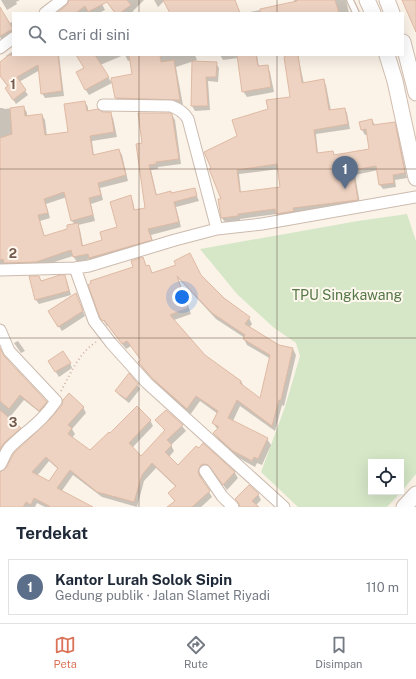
<!DOCTYPE html>
<html lang="id">
<head>
<meta charset="utf-8">
<style>
	:root { --surface:#fff; --page:#f6f6f7; --text:#1f2937; --muted:#747a83; --line:#e0e1e3; --accent:#da7357 }
	body { margin:0; font-family:"Public Sans",sans-serif; background:var(--page); color:var(--text) }
	.controls { position:absolute; right:12px; bottom:12px; display:grid; overflow:hidden; border-radius:0px; box-shadow:0 4px 16px #0002 }
	.controls button { width:36px; height:36px; display:grid; place-items:center; padding:0; border:0; border-bottom:1px solid var(--line); background:var(--surface); color:var(--text); font:20px sans-serif }
	.you { position:absolute; left:182px; top:297px; width:14px; height:14px; margin:-10px; border:3px solid #fff; border-radius:50%; background:#1a73e8; box-shadow:0 0 0 6px #1a73e833 }
	.badge { display:grid; place-items:center; width:26px; height:26px; border-radius:50%; background:var(--accent); color:#fff; font-size:13px; font-weight:700 }
	.pin { position:absolute; translate:-50% -33px; filter:drop-shadow(0 1px 2px #0008) }
	.pin::after { content:''; position:absolute; top:21px; width:14px; height:12px; background:inherit; clip-path:polygon(0 0,100% 0,50% 100%) }
	.list { margin:0; padding:0; list-style:none }
	h2 { display:flex; justify-content:space-between; align-items:center; height:52px; margin:0; padding:0 16px; font-size:17px }
	h2 small { font-size:13px; font-weight:400; color:var(--muted) }
	.list li { display:grid; grid-template-columns:26px 1fr auto; gap:12px; align-items:center; box-sizing:border-box; height:56px; margin:0 8px 8px; padding:0 8px; border:1px solid var(--line); border-radius:0px }
	.list b { display:block; font-size:15px; white-space:nowrap }
	.list p { margin:0; font-size:13px; white-space:nowrap; color:var(--muted) }
	.list em { font-size:13px; font-style:normal; color:var(--muted) }
	.icon { flex:none; width:22px; height:22px; fill:none; stroke:currentColor; stroke-width:2; stroke-linecap:round; stroke-linejoin:round }
	.map { position:relative; flex:none; width:416px; height:507px; overflow:hidden }
	.search { position:absolute; background:var(--surface); box-shadow:0 4px 16px #0002; left:12px; right:12px; top:12px; height:44px; display:flex; align-items:center; gap:10px; box-sizing:border-box; padding:0 14px; border-radius:0px; color:var(--muted); font-size:15px }
	.sheet { height:116px; background:var(--surface) }
	nav { display:flex; justify-content:space-around; align-items:center; box-sizing:border-box; height:56px; border-top:1px solid var(--line); background:var(--surface); font-size:11px; color:var(--muted) }
	nav a { display:grid; justify-items:center; gap:2px }
	nav .on { color:var(--accent) }
	.map>svg:first-child { display:block }
	.green { fill:#d5e7c7 }
	.shadow { fill:#0003; fill-rule:evenodd }
	.building { fill:#eed3c2; stroke:#dfbaa4; fill-rule:evenodd }
	.lines { fill:none; stroke-linecap:round; stroke-linejoin:round }
	.lane-casing { stroke:#ccbbaf; stroke-width:8 }
	.street-casing { stroke:#ccbbaf; stroke-width:13 }
	.secondary-casing { stroke:#d0bdaf; stroke-width:17 }
	.path { stroke:#d3b6a5; stroke-width:2; stroke-dasharray:1 3; stroke-linecap:butt }
	.lane { stroke:#fff; stroke-width:5.5 }
	.street { stroke:#fff; stroke-width:11 }
	.secondary { stroke:#fff; stroke-width:15 }
	.grid { fill:none; stroke:#735b4e; stroke-width:1; stroke-opacity:0.55 }
	.labels { text-anchor:middle; stroke-width:4; stroke-linejoin:round; paint-order:stroke }
	.park-label { font-size:14px; fill:#557847; stroke:#fef7ee }
	.grid-label { font-size:13px; text-anchor:middle; font-weight:bold; fill:#735b4e; stroke:#fef7ee; stroke-width:4; stroke-linejoin:round; paint-order:stroke }
</style>
</head>
<body>
<div class="map">
<svg width="416" height="507" viewBox="0 0 416 507">
	<rect width="100%" height="100%" fill="#fbf3e8"/>
	<path class="green" d="M 407,214 L 416,241 L 416,474 L 401,492 L 401,462 L 371,462 L 371,492 L 401,492 L 387,507 L 298,507 L 261,472 L 285,407 L 300,356 L 296,343 L 273,327 L 237,294 L 200,249 L 358,221 Z"/>
	<path class="shadow" d="M 1,0 L 20,0 L 16,2 L 17,4 L 7,10 Z
		M 72,0 L 100,0 L 105,10 L 99,13 L 58,13 L 67,6 Z
		M 107,0 L 144,0 L 133,11 L 133,13 L 115,13 Z
		M 154,0 L 235,0 L 240,13 L 171,13 L 164,1 L 158,7 Z
		M 294,0 L 346,0 L 349,13 L 245,13 L 294,3 Z
		M 0,14 L 9,24 L 13,21 L 13,35 L 2,41 L 0,37 Z
		M 13,51 L 13,55 L 59,55 L 64,96 L 45,98 L 42,93 L 40,70 L 19,82 L 28,95 L 16,104 L 9,93 L 8,87 L 0,76 L 0,63 L 7,58 L 6,56 Z
		M 77,55 L 124,55 L 100,65 L 112,83 L 89,95 L 85,89 L 85,68 Z
		M 125,55 L 135,55 L 135,59 L 128,61 Z
		M 153,55 L 195,55 L 197,60 L 176,67 L 183,105 L 119,104 L 116,98 L 133,75 Z
		M 220,55 L 257,55 L 259,67 L 267,66 L 270,72 L 274,92 L 247,97 L 243,91 L 238,58 L 223,60 Z
		M 286,55 L 298,55 L 304,84 L 323,80 L 326,85 L 331,111 L 344,109 L 347,113 L 350,129 L 316,134 L 318,154 L 333,152 L 335,156 L 370,150 L 368,134 L 365,135 L 362,130 L 361,122 L 372,120 L 375,125 L 394,123 L 397,128 L 407,178 L 395,180 L 396,187 L 383,189 L 380,185 L 378,170 L 355,175 L 360,204 L 280,219 L 277,214 L 240,219 L 240,221 L 225,222 L 222,218 L 223,201 L 238,137 L 269,110 L 292,98 ZM 279,169 L 281,188 L 241,193 L 239,174 Z
		M 193,62 L 216,63 L 219,68 L 218,82 L 208,81 L 210,110 L 195,111 L 192,106 Z
		M 85,102 L 88,107 L 88,112 L 110,113 L 113,118 L 117,137 L 92,141 L 94,156 L 119,150 L 122,155 L 128,181 L 100,188 L 103,200 L 91,204 L 95,221 L 78,225 L 80,230 L 83,246 L 103,240 L 118,228 L 130,196 L 133,202 L 135,211 L 146,209 L 144,144 L 172,115 L 175,120 L 181,164 L 158,167 L 158,169 L 151,170 L 157,196 L 172,194 L 194,189 L 199,201 L 176,207 L 181,227 L 151,235 L 154,245 L 93,263 L 91,259 L 77,262 L 73,256 L 39,267 L 9,268 L 6,264 L 0,266 L 0,108 L 3,108 L 4,109 L 24,107 L 27,113 L 27,117 L 42,115 L 45,120 L 47,136 L 69,133 ZM 67,197 L 72,221 L 75,225 L 69,230 L 45,237 L 40,221 L 50,218 L 46,204 Z
		M 142,258 L 147,267 L 149,266 L 153,274 L 201,276 L 223,299 L 249,318 L 252,324 L 249,328 L 279,346 L 293,349 L 296,355 L 284,406 L 282,405 L 275,431 L 240,406 L 233,421 L 267,439 L 271,445 L 262,465 L 257,463 L 255,467 L 237,457 L 218,439 L 214,434 L 218,430 L 213,423 L 218,414 L 200,401 L 190,415 L 157,384 L 143,369 L 139,363 L 142,360 L 131,346 L 126,349 L 108,326 L 107,326 L 101,317 ZM 178,278 L 216,319 L 245,338 L 244,339 L 247,345 L 271,359 L 261,399 L 244,387 L 241,381 L 204,356 L 174,320 L 191,314 Z
		M 64,276 L 67,281 L 71,295 L 39,304 L 36,300 L 39,277 L 41,281 Z
		M 76,294 L 85,316 L 62,331 L 52,316 Z
		M 18,341 L 25,351 L 21,353 L 14,343 Z
		M 0,349 L 4,358 L 46,402 L 49,408 L 43,415 L 24,400 L 9,418 L 20,428 L 23,433 L 0,461 Z
		M 49,361 L 70,363 L 72,368 L 59,377 Z
		M 129,375 L 140,389 L 129,403 L 119,395 L 116,391 Z
		M 83,407 L 86,413 L 72,429 L 75,434 L 72,438 L 90,451 L 150,420 L 153,426 L 132,448 L 141,458 L 165,431 L 156,420 L 166,411 L 182,426 L 186,431 L 171,445 L 174,451 L 169,457 L 178,466 L 203,445 L 235,473 L 238,478 L 227,490 L 212,470 L 207,469 L 201,473 L 202,480 L 212,497 L 201,507 L 169,507 L 175,502 L 169,493 L 176,487 L 156,468 L 144,481 L 137,507 L 102,497 L 73,475 L 61,492 L 86,507 L 45,507 L 37,503 L 35,507 L 0,507 L 0,473 ZM 49,461 L 58,469 L 49,482 L 37,476 Z
		M 258,494 L 261,500 L 256,505 L 258,507 L 240,507 L 236,499 Z"/>
	<path class="building" d="M 69,0 L 127,0 L 131,5 L 120,13 L 115,13 L 107,2 L 88,12 L 85,6 L 76,13 L 57,13 L 67,5 Z
		M 163,0 L 235,0 L 240,13 L 170,13 Z
		M 297,0 L 335,0 L 339,13 L 260,13 L 260,9 L 297,1 Z
		M 402,0 L 416,0 L 416,32 Z
		M 0,7 L 13,29 L 0,36 Z
		M 9,55 L 58,55 L 62,91 L 41,94 L 38,65 L 17,77 L 26,90 L 13,100 L 5,88 L 8,86 L 0,76 L 0,62 Z
		M 76,55 L 95,55 L 109,77 L 85,90 L 76,72 L 84,68 Z
		M 129,55 L 160,55 L 161,62 L 174,60 L 180,100 L 115,98 L 111,78 L 132,74 Z
		M 237,55 L 256,55 L 258,66 L 268,65 L 271,87 L 242,92 Z
		M 285,55 L 298,55 L 302,83 L 324,79 L 329,110 L 345,108 L 348,124 L 314,130 L 317,153 L 333,151 L 334,155 L 369,149 L 366,129 L 361,130 L 359,122 L 372,119 L 373,125 L 395,122 L 405,173 L 393,175 L 394,183 L 379,185 L 376,166 L 353,170 L 358,200 L 293,208 L 294,211 L 276,214 L 275,209 L 238,214 L 238,216 L 221,218 L 218,199 L 221,199 L 209,169 L 211,168 L 204,152 L 237,136 L 232,120 L 268,109 L 266,100 L 290,97 L 284,57 L 285,57 ZM 277,164 L 280,187 L 240,192 L 237,170 Z
		M 192,61 L 217,62 L 216,77 L 206,77 L 208,106 L 191,106 Z
		M 85,101 L 87,111 L 98,109 L 103,112 L 111,112 L 114,132 L 90,136 L 93,155 L 119,149 L 126,175 L 98,183 L 101,195 L 89,198 L 93,215 L 71,221 L 64,192 L 44,199 L 48,213 L 38,215 L 44,236 L 67,229 L 67,225 L 78,223 L 82,246 L 102,240 L 100,232 L 117,227 L 110,202 L 131,195 L 134,210 L 145,208 L 136,144 L 142,143 L 138,113 L 170,113 L 172,114 L 179,159 L 156,162 L 156,164 L 149,165 L 156,195 L 171,191 L 171,193 L 195,188 L 197,196 L 174,202 L 179,222 L 148,229 L 152,240 L 89,258 L 88,254 L 73,257 L 71,250 L 36,262 L 4,263 L 3,259 L 0,260 L 0,138 L 12,134 L 10,108 L 24,106 L 25,116 L 42,114 L 45,135 L 68,132 L 64,104 Z
		M 190,253 L 201,275 L 224,298 L 250,317 L 245,324 L 279,345 L 293,348 L 281,400 L 279,400 L 272,426 L 237,400 L 228,418 L 268,438 L 258,459 L 254,457 L 252,461 L 233,451 L 213,433 L 219,427 L 212,423 L 218,411 L 196,396 L 187,409 L 152,378 L 138,362 L 141,360 L 127,341 L 122,344 L 104,320 L 103,321 L 100,318 L 88,285 L 91,283 L 90,281 L 133,267 L 131,261 L 143,257 L 146,266 L 149,265 L 152,273 L 176,265 L 174,261 ZM 177,276 L 212,313 L 245,335 L 243,339 L 270,355 L 260,398 L 240,383 L 241,381 L 205,355 L 170,315 L 188,308 Z
		M 60,275 L 65,275 L 69,291 L 35,300 L 29,276 L 39,276 L 41,281 Z
		M 76,293 L 83,311 L 58,327 L 48,311 Z
		M 0,348 L 4,356 L 47,402 L 39,411 L 20,395 L 9,409 L 0,401 Z
		M 63,351 L 71,363 L 55,372 L 48,361 Z
		M 129,373 L 138,384 L 126,399 L 115,391 Z
		M 69,393 L 84,407 L 68,425 L 72,428 L 68,434 L 90,450 L 109,432 L 110,433 L 137,406 L 151,420 L 129,443 L 141,456 L 165,430 L 155,420 L 166,410 L 183,425 L 167,440 L 172,445 L 165,452 L 178,465 L 196,446 L 199,448 L 203,443 L 235,472 L 223,485 L 208,465 L 205,464 L 201,465 L 198,471 L 199,475 L 210,491 L 192,507 L 167,507 L 175,501 L 168,493 L 176,486 L 152,463 L 142,475 L 134,502 L 97,492 L 70,470 L 57,488 L 93,507 L 51,507 L 34,498 L 31,505 L 26,502 L 23,507 L 0,507 L 0,472 L 6,468 L 14,453 L 50,419 L 62,405 L 63,400 ZM 46,457 L 58,468 L 49,481 L 32,472 Z
		M 0,410 L 21,428 L 4,443 L 0,449 Z
		M 249,485 L 259,494 L 252,501 L 259,507 L 240,507 L 238,502 L 235,499 Z"/>
	<g class="lines">
		<g class="lane-casing">
			<path id="lane" d="M 350,0 L 356,13"/>
		</g>
		<g class="street-casing">
			<path id="street" d="M 45,13 L 62,0
				M 0,48 L 13,38
				M 103,105 L 171,106 C 179,109 184,112 188,119 L 217,229
				M 75,268 L 94,321 L 111,343 L 147,383 L 284,507
				M 0,270 L 75,268 L 89,266 L 175,240 L 217,229 L 262,224 L 416,197
				M 0,330 L 9,351 L 56,401 C 42,422 26,431 9,448 C 5,453 3,460 0,465
				M 205,471 L 222,496 L 233,507"/>
		</g>
		<g class="secondary-casing">
			<path id="secondary" d="M 367,0 L 373,13
				M 387,0 L 392,13
				M 403,42 L 416,93
				M 387,55 L 395,81 L 416,178
				M 404,507 L 416,494"/>
		</g>
		<path class="path" d="M 61,391 C 71,373 78,354 96,342"/>
		<use href="#lane" class="lane"/>
		<use href="#street" class="street"/>
		<use href="#secondary" class="secondary"/>
	</g>
	<path class="grid" d="M 139,0 L 139,13M 277,0 L 277,13M 139,55 L 139,507M 277,55 L 277,507M 0,169 L 416,169M 0,338 L 416,338"/>
	<g class="labels">
		<g class="park-label">
			<text x="347" y="300">TPU Singkawang</text>
		</g>
	</g>
	<g class="grid-label">
		<text x="13" y="89">1</text>
		<text x="13" y="258">2</text>
		<text x="13" y="427">3</text>
	</g>
</svg>
<div class="controls">
<button><svg class="icon" aria-label="locate" viewBox="0 0 24 24"><circle cx="12" cy="12" r="6"/><path d="M12 2v4M12 18v4M2 12h4M18 12h4"/></svg></button>
</div>
<div class="you"></div>
<div class="pin badge" style="left:345px;top:189px;background:#5c6f8a">1</div>
<div class="search"><svg class="icon" aria-label="search" viewBox="0 0 24 24"><circle cx="10" cy="10" r="6"/><path d="M15 15l6 6"/></svg>Cari di sini</div>
</div>
<section class="sheet">
<h2>Terdekat<small></small></h2>
<ul class="list">
<li><span class="badge" style="background:#5c6f8a">1</span><div><b>Kantor Lurah Solok Sipin</b><p>Gedung publik · Jalan Slamet Riyadi</p></div><em>110 m</em></li>
</ul>
</section>
<nav>
<a class="on"><svg class="icon" aria-label="map" viewBox="0 0 24 24"><path d="M3 6l6-2 6 2 6-2v14l-6 2-6-2-6 2zM9 4v14M15 6v14"/></svg>Peta</a>
<a><svg class="icon" aria-label="directions" viewBox="0 0 24 24"><path d="M12 3l9 9-9 9-9-9zM9 14v-3h6M13 9l2 2-2 2"/></svg>Rute</a>
<a><svg class="icon" aria-label="saved" viewBox="0 0 24 24"><path d="M7 4h10v16l-5-4-5 4z"/></svg>Disimpan</a>
</nav>
</body>
</html>
